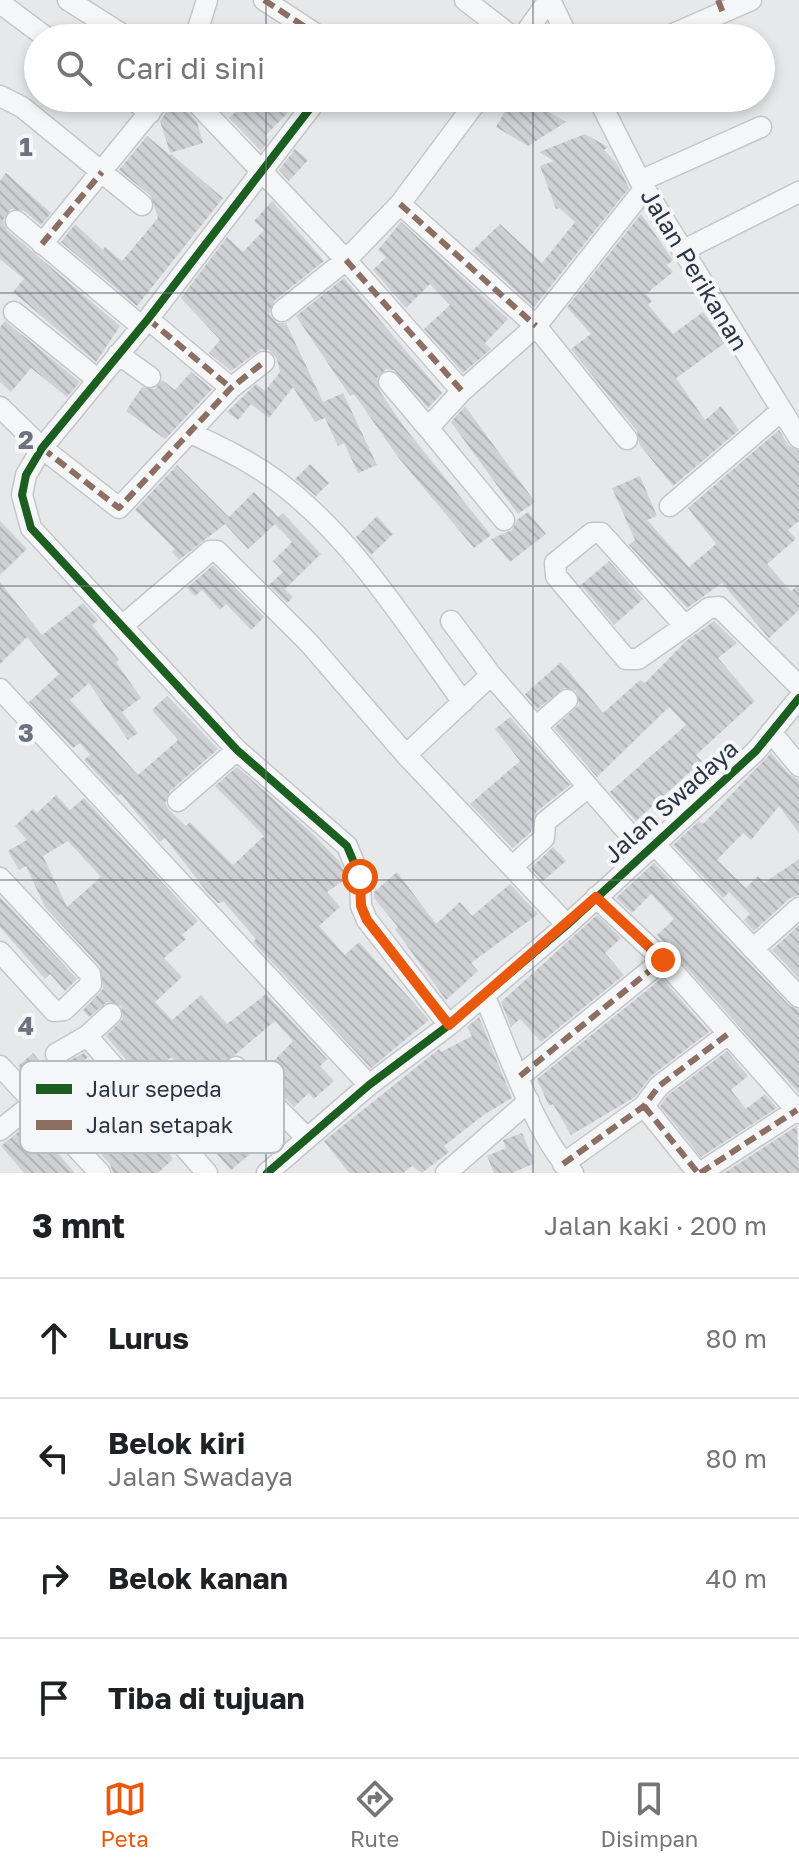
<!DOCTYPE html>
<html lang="id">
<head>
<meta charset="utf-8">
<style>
	:root { --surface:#fff; --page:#f2f2f2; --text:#202124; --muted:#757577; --line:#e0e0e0; --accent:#ea580c }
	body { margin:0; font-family:"Golos Text",sans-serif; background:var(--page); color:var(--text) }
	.stop { position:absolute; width:24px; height:24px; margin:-18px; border:6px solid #ea580c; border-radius:50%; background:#fff }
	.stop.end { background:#ea580c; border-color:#fff; box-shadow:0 2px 8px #0008 }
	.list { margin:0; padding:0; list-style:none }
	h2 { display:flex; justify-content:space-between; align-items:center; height:104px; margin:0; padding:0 32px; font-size:34px }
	h2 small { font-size:26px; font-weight:400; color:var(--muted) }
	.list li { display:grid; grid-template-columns:52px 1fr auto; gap:24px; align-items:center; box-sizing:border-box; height:120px; padding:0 32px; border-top:2px solid var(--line) }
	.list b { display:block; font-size:30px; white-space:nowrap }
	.list p { margin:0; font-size:26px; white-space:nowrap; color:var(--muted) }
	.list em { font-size:26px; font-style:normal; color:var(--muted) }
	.icon { flex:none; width:44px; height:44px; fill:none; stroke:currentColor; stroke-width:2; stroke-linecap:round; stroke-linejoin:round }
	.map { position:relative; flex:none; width:799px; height:1173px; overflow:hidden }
	.search { position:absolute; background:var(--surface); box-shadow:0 4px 12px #0003; left:24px; right:24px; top:24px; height:88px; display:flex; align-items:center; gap:20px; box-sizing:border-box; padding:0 28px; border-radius:44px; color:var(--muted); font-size:30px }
	.sheet { height:584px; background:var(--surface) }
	nav { display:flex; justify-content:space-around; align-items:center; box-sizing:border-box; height:112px; border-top:2px solid var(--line); background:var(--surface); font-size:22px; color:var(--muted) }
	nav a { display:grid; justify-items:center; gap:4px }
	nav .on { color:var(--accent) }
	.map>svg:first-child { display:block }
	.building { fill:url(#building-back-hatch); fill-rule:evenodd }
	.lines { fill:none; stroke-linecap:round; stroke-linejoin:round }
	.minor-casing { stroke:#c4c6c8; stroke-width:23 }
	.minor { stroke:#f5f6f7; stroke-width:20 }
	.quiet { stroke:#8d6e63; stroke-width:6; stroke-dasharray:12 6; stroke-linecap:butt }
	.cycleway-casing { stroke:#f4f6f9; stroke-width:13 }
	.cycleway { stroke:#1b5e20; stroke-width:8 }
	.route { stroke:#ea580c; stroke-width:10 }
	.grid { fill:none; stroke:#6c737f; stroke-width:2; stroke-opacity:0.55 }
	.labels { text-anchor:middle; stroke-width:8; stroke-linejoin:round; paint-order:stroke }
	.street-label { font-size:24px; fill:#2b3445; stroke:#f4f6f9 }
	.key { fill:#f4f6f9; stroke:#b8bcc3; stroke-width:2 }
	.key-label { font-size:22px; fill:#2b3445 }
	.grid-label { font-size:26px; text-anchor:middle; font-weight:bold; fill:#6c737f; stroke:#f4f6f9; stroke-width:8; stroke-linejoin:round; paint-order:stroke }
</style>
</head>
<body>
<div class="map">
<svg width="799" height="1173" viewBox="0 0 799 1173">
	<defs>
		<pattern id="building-back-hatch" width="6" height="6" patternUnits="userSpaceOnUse" patternTransform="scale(2)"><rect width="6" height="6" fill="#ced0d3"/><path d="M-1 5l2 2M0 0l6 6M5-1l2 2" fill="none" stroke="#b1b3b6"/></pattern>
	</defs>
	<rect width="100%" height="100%" fill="#e6e8ea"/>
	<path class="building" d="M 251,98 L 302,98 L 265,136 L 269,140 L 261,151 L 229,118 Z
		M 513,98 L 525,98 L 566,122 L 528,146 L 496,127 Z
		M 182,106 L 197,122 L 203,143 L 170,153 L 223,198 L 137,306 L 61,242 L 75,224 L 103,250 L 105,247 L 122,261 L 158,218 L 151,196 L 119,170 L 147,136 L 171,156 L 160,121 L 168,110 Z
		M 585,134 L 608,147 L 604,150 L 616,162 L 629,188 L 534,307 L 472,251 L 500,224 L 542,263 L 575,222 L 559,208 L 556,209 L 540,166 L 554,161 L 539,152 Z
		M 295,149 L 308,160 L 289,181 L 279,170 Z
		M 6,173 L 51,213 L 41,225 L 24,211 L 11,209 L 3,220 L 7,230 L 120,326 L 96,362 L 13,292 L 24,279 L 0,259 L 0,181 Z
		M 272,201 L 324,261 L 274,301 L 269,314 L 277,323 L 286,323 L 323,402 L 343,393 L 377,465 L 358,473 L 344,443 L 338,446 L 325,418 L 315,422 L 293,387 L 269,418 L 251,404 L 238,420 L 227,412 L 256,384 L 265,391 L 280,372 L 277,359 L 269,350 L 261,349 L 231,371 L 209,353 L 220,340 L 181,298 L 227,237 L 243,252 L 264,230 L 254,221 Z
		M 641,214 L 673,260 L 667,265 L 673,272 L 646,294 L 652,301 L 648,305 L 673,334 L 703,312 L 725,343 L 676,378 L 705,420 L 721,406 L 739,430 L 673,486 L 639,444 L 637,431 L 571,349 L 591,334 L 567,307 Z
		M 401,222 L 508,319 L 485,343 L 491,349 L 463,373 L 424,329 L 450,305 L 430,284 L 406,308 L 373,270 L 386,257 L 378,250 Z
		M 344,278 L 442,393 L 428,408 L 394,370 L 386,369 L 377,378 L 379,390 L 405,428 L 491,535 L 474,548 L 398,457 L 354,394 L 350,396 L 296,316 Z
		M 5,321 L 80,382 L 67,397 L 31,368 L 11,392 L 0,382 L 0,327 Z
		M 191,372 L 212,389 L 165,439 L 126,411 L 142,387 L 155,389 L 162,380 L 175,390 Z
		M 465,406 L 535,502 L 518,514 L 451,422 Z
		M 779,430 L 788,445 L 799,451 L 799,521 L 788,530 L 796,539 L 767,564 L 791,591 L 799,584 L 799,610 L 769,638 L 722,583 L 687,608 L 629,545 L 635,540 L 612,488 L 640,476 L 657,516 L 647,520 L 689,567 L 716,544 L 688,508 Z
		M 310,464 L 329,483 L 316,496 L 295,479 Z
		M 177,465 L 229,517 L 254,492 L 278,517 L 283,513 L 321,554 L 285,589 L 293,597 L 287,603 L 269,585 L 283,572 L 273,561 L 292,542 L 275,524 L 248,549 L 225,524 L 179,560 L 172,552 L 175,549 L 135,510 Z
		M 528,512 L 546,534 L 510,562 L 491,539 L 512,530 L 517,520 Z
		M 377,516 L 393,534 L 371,555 L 356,537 Z
		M 0,521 L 27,549 L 0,575 Z
		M 609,561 L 643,599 L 614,625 L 581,585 Z
		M 213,565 L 264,617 L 251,630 L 226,604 L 220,610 L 202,590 L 195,596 L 187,588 Z
		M 0,582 L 42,635 L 83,603 L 98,620 L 92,625 L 119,660 L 116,662 L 141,698 L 122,712 L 138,733 L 128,740 L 89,683 L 70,700 L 138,775 L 178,740 L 152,710 L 167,696 L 218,749 L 170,791 L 165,803 L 169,810 L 186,826 L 190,822 L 233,865 L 264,836 L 215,786 L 237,767 L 315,836 L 339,861 L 347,878 L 327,892 L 340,907 L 319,926 L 345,955 L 359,942 L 429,1020 L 371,1068 L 253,942 L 256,939 L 224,902 L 218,903 L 207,892 L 165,838 L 160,842 L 121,794 L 118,796 L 84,760 L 90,755 L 80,743 L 73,748 L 29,702 L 59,674 L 27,637 L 0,664 Z
		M 714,621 L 737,643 L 718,658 L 755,701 L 696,755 L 702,761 L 636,821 L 610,792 L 686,725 L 669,707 L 597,777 L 554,728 L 579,705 L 576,691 L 564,688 L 537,709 L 525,694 L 561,662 L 603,713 L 640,680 L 645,683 L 686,641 Z
		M 510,717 L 570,785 L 536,812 L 531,832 L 513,848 L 470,804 L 520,761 L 495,729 Z
		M 771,753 L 789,774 L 799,780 L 799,833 L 779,806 L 751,840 L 743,833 L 717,860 L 746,888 L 758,876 L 764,883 L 799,859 L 799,895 L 790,898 L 754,931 L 744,920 L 750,914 L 729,892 L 723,898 L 673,845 L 699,821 L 703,824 Z
		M 56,795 L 70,810 L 84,798 L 198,921 L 182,935 L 186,939 L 164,958 L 182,977 L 155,1002 L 172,1020 L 201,995 L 227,1024 L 266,994 L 327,1059 L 320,1066 L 334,1081 L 314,1099 L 309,1093 L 294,1107 L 261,1074 L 293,1041 L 275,1021 L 216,1071 L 241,1099 L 246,1095 L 274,1124 L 245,1150 L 249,1155 L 231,1170 L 191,1125 L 186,1130 L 168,1109 L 195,1084 L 171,1057 L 144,1081 L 106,1036 L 123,1019 L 121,1006 L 107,1002 L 89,1017 L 83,1010 L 103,989 L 100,966 L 45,907 L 26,866 L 19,870 L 8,851 L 27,840 L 15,826 L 33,809 L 37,813 ZM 68,841 L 101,877 L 67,907 L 43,856 Z
		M 553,847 L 566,861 L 543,881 L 531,868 Z
		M 654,863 L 790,1006 L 799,1010 L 799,1093 L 657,935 L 674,919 L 651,894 L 632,913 L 616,898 Z
		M 397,872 L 436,924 L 460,902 L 472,916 L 510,884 L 538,914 L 471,963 L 478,971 L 446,1000 L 395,929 L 398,927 L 374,898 L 374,892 Z
		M 0,897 L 77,979 L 65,991 L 50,974 L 45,979 L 0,927 Z
		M 597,915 L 621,938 L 605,953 L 624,975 L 541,1042 L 520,1019 L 511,1027 L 501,1002 Z
		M 799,925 L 799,978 L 772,950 Z
		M 662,978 L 709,1032 L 651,1076 L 635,1097 L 571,1135 L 553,1104 L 549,1106 L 537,1079 Z
		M 479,1017 L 512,1098 L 485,1114 L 444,1146 L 449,1152 L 422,1173 L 412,1166 L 403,1173 L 349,1173 L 324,1141 L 439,1049 L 441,1052 L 472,1036 L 467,1027 Z
		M 727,1051 L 748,1076 L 731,1090 L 746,1109 L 765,1094 L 777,1108 L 701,1157 L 660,1106 L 668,1095 Z
		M 33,1053 L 48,1071 L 84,1053 L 88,1057 L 60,1081 L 75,1100 L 101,1125 L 127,1102 L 173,1159 L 158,1173 L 113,1173 L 110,1164 L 18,1066 Z
		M 33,1120 L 50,1138 L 47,1141 L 75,1173 L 24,1173 L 1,1146 Z
		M 797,1126 L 799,1173 L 724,1173 Z
		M 522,1133 L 535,1163 L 512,1173 L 494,1173 L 487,1156 L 506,1148 L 503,1140 Z"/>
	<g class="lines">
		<g class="minor-casing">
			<path id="minor" d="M 68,0 L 128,38
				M 264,0 L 322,38
				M 465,0 L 514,38
				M 550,0 L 568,38
				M 0,3 L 47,38
				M 195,38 L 207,0
				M 522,38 L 549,0
				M 664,38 L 751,0
				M 0,96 L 22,107 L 142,205
				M 131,98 L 150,113
				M 192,98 L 346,260 L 462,391
				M 318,98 L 148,319 L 42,448 L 26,475 L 22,495 L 31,528 L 237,750 L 347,846 L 360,877 L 361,906 L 367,920 L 449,1025
				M 598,98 L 640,181 L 799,438
				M 640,181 L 761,127
				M 400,204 L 536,326 L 627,439
				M 16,221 L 141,326
				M 42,244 L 161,98
				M 682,251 L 799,192
				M 282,311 L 346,260 L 400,204 L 479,98
				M 14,312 L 97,379
				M 148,319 L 231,388
				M 118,354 L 150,377
				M 389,382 L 428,428
				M 0,407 L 42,448 L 119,508 L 231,388 L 264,362
				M 191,433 C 220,447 250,461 277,481 C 354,538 407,626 463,702
				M 670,506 L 781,411
				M 504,520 L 428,428 L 462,391 L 536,326 L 645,188
				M 451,621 L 491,675 L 644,851
				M 122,626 L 210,551 L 217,551 L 309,643 L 406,755 L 567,925
				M 685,626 L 638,659 L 626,659 L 556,576 L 555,563 L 592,533 L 601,533 L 685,626 L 709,608 L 719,607 L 799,686
				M 0,689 L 369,1085
				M 536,727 L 567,700
				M 771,732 L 799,766
				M 406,755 L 491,675
				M 178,801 L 237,750
				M 653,843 L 799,997
				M 514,865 L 544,838 L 545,822 L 587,788
				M 0,878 L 90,974 L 91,984 L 64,1010 L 54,1011 L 0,952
				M 596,897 L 663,960 L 799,1113
				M 753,949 L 799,908
				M 484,995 C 506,1045 535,1136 573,1173
				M 87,1036 L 207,1173
				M 56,1054 L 87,1036 L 111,1014
				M 0,1066 L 100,1173
				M 236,1067 L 307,1138
				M 520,1076 L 663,960
				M 644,1106 L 698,1173
				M 0,1130 L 34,1103
				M 563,1164 L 644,1106 L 659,1086 L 728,1034
				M 267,1173 L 369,1085 L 449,1025 L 567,925 L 756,751 L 799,698
				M 446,1173 L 529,1101
				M 700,1173 L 797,1110"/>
		</g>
		<use href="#minor" class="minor"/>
		<path class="quiet" d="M 264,0 L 322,38
			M 718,0 L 723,13
			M 400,204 L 536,326
			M 42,244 L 102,172
			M 346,260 L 462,391
			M 148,319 L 231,388
			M 42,448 L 119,508 L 231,388 L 264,362
			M 520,1076 L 663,960
			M 644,1106 L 698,1173
			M 563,1164 L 644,1106 L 659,1086 L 728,1034
			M 700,1173 L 797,1110"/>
		<g class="cycleway-casing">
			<path id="cycleway" d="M 318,98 L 148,319 L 42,448 L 26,475 L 22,495 L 31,528 L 237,750 L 347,846 L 360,877 L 361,906 L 367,920 L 449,1025
				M 267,1173 L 369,1085 L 449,1025 L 567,925 L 756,751 L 799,698"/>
		</g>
		<use href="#cycleway" class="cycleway"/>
	</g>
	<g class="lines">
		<path class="route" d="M 360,877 L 361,906 L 367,920 L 449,1025 L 596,897 L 663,960"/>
	</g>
	<path class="grid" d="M 266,0 L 266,38M 533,0 L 533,38M 266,98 L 266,1173M 533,98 L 533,1173M 0,293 L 799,293M 0,586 L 799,586M 0,880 L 799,880"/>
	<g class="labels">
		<g class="street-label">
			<text transform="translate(694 270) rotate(59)" y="8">Jalan Perikanan</text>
			<text transform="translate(671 802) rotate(-42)" y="8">Jalan Swadaya</text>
		</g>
	</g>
	<rect x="20" y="1061" width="264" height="92" rx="12" class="key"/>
	<rect x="36" y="1084" width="36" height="10" fill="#1b5e20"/>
	<rect x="36" y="1120" width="36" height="10" fill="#8d6e63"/>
	<g class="key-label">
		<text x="86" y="1097">Jalur sepeda</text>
		<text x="86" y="1133">Jalan setapak</text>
	</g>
	<g class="grid-label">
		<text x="26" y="156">1</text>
		<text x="26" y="449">2</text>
		<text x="26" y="742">3</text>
		<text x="26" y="1035">4</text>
	</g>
</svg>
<div class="stop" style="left:360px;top:877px"></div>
<div class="stop end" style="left:663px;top:960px"></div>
<div class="search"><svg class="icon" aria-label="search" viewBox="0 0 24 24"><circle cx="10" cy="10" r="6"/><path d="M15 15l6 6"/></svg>Cari di sini</div>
</div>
<section class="sheet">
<h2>3 mnt<small>Jalan kaki · 200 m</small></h2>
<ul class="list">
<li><svg class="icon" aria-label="ahead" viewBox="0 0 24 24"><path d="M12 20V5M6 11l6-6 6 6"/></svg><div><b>Lurus</b></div><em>80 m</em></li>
<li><svg class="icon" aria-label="left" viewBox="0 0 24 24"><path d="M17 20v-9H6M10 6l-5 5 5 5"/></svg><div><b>Belok kiri</b><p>Jalan Swadaya</p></div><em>80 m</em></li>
<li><svg class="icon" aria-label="right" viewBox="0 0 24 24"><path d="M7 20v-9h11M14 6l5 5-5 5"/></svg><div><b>Belok kanan</b></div><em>40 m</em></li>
<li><svg class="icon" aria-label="arrive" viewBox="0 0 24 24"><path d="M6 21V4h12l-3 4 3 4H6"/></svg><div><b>Tiba di tujuan</b></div></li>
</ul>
</section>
<nav>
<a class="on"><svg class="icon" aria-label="map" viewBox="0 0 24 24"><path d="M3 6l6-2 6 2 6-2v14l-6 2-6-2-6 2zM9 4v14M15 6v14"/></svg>Peta</a>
<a><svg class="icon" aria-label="directions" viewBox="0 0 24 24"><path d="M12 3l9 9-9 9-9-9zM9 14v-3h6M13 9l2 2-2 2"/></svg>Rute</a>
<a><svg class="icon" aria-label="saved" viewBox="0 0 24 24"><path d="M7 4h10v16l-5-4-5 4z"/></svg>Disimpan</a>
</nav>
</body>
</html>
